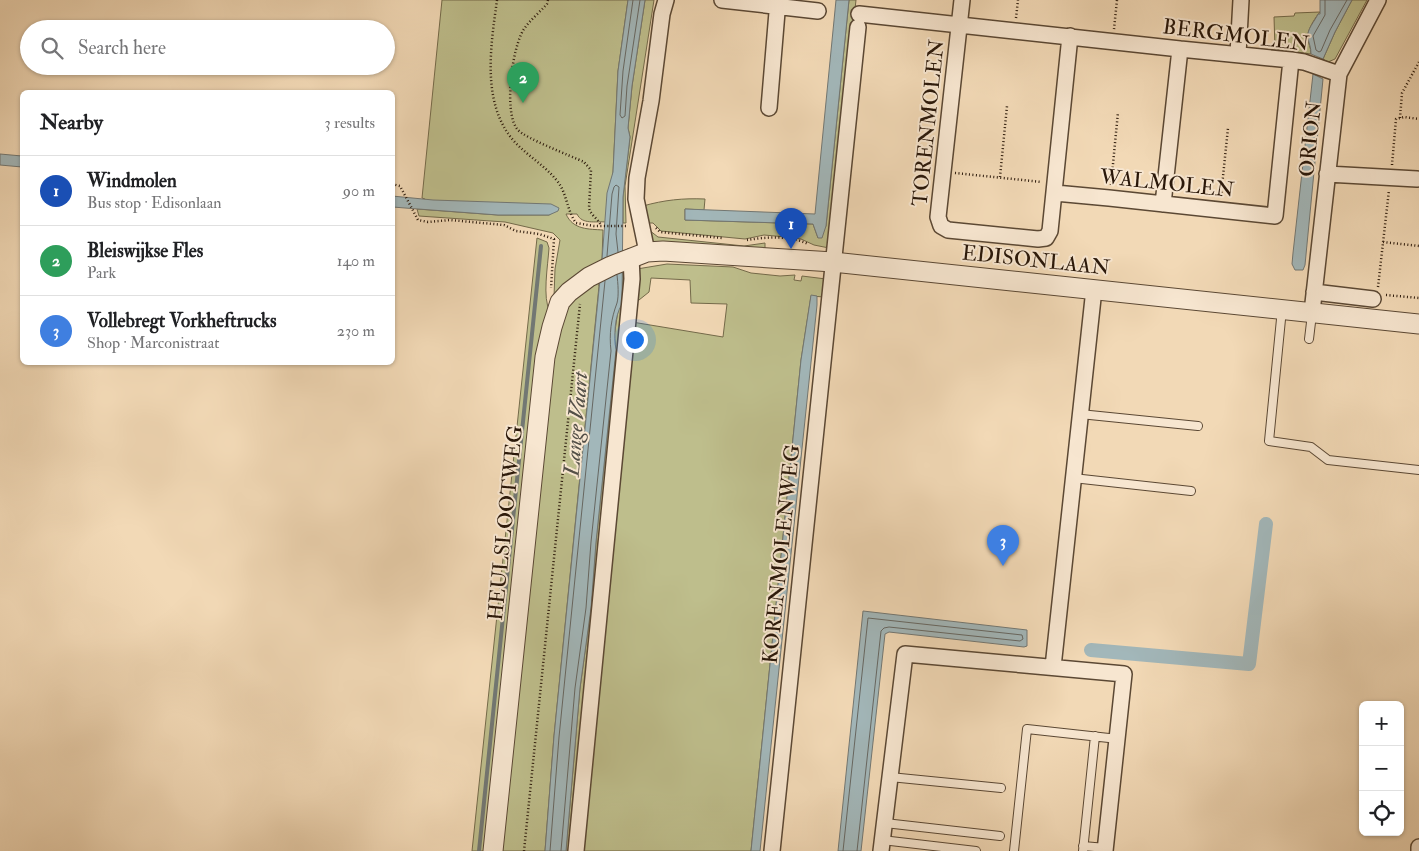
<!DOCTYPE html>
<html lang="en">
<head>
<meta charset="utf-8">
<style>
	:root { --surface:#fff; --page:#f6f6f6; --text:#202124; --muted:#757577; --line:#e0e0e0; --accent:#7c3aed }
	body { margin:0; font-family:"IM FELL Double Pica",serif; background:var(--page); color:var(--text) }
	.controls { position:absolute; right:15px; bottom:15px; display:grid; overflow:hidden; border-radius:8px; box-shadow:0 1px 4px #0004 }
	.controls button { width:45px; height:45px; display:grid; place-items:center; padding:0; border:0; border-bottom:1px solid var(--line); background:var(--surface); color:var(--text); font:25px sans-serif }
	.you { position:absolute; left:634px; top:339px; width:18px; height:18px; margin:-12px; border:4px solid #fff; border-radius:50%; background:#1a73e8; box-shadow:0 0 0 8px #1a73e833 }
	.badge { display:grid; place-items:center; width:32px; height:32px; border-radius:50%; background:var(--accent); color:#fff; font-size:16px; font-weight:700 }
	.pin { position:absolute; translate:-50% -41px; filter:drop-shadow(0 1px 2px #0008) }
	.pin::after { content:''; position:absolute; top:26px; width:18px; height:15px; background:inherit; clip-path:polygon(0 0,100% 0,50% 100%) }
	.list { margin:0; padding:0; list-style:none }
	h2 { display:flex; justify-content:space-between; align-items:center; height:65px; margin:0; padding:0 20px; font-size:21px }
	h2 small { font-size:16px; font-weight:400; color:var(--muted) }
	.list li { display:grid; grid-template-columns:32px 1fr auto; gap:15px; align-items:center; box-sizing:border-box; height:70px; padding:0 20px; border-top:1px solid var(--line) }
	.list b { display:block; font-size:19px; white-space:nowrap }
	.list p { margin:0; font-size:16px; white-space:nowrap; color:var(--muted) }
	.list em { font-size:16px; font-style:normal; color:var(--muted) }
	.icon { flex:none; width:28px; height:28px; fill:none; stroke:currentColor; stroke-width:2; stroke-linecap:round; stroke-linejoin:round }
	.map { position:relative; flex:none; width:1419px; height:851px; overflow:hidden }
	.search { position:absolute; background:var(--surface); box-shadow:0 1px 4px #0004; left:20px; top:20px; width:375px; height:55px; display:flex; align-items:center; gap:12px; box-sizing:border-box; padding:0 18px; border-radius:28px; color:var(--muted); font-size:19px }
	.panel { position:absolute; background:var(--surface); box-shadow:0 1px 4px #0004; left:20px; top:90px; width:375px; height:275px; border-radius:8px }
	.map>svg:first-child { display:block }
	.green { fill:#bebe8c; stroke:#746a4a }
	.water { fill:#a2b7ba; stroke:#727773 }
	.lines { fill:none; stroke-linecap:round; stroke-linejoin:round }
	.shore { stroke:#666762; stroke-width:1 }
	.stream { stroke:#727773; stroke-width:4 }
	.canal { stroke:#a2b7ba; stroke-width:14 }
	.service-casing { stroke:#5b4834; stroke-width:10 }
	.minor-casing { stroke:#5b4834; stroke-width:18 }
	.tertiary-casing { stroke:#5b4834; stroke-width:21 }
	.path { stroke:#291709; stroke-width:2.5; stroke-dasharray:1 2.5; stroke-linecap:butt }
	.service { stroke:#f7e6d0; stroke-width:8 }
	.minor { stroke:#f7e6d0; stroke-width:15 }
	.tertiary { stroke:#f7e6d0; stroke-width:19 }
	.labels { text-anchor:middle; stroke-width:4; stroke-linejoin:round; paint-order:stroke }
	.street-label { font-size:21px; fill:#291709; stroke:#f7e6d0 }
	.water-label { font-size:22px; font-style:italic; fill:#534f47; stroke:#f7e6d0 }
</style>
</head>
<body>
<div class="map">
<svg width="1419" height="851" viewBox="0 0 1419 851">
	<rect width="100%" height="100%" fill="#f2d9b6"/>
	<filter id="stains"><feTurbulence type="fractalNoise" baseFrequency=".004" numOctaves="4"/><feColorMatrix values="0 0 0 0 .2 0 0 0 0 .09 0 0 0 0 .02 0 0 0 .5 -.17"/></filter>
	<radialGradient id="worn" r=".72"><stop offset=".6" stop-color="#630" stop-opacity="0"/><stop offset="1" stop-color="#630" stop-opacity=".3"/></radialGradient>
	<path class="green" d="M 442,0 L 628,0 L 618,71 L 613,172 L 606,222 C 596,221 582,225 577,214 L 566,214 C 573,230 589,229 603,230 L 602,260 L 554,297 L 555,269 L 560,240 L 553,233 L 505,222 L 419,216 L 417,209 L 498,215 L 549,215 L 552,213 L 424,205 L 425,199 L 422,198 Z
		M 645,0 L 654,0 L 625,186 L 626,223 L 623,223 L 623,197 L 630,137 L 628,128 L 632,86 Z
		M 849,0 L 856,0 L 829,248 L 814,245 L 801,239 L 793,238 L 793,234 L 786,234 L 786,237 L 764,235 L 745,239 L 661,231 L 653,223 L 646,223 L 643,206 C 664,200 683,198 705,199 L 704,210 L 685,209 L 685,220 L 813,224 L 818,238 L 826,226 Z
		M 1352,0 L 1367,0 L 1335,59 L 1328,62 L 1323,59 L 1335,32 Z
		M 1320,12 C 1317,15 1306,31 1308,38 C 1308,44 1311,47 1311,54 L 1275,49 L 1274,17 L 1294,16 L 1295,13 Z
		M 649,230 L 658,237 L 744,246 L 765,243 L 765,250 L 651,243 Z
		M 537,238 L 547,242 L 549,248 C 548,265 542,298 550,312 L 487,851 L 472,851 Z
		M 667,264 L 733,267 L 751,273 L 780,276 L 795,275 L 794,280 L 801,281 L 802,276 L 826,279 L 824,297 L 811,296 L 801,360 L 751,851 L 579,851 L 632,322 L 723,337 L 727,304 L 691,303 L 690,280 L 651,278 L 649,292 L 634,304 L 637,269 Z
		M 630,271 L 572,851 L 566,851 L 580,688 L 591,608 L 596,542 L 616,350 L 614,338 L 618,310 L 622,304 L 622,273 Z
		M 596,280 L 599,286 L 554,736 L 545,851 L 499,851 L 549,377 L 562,322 L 570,304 Z"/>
	<path class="water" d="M 628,0 L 645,0 L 632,86 L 628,128 L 630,137 L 623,197 L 622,304 C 614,317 614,336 616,350 L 596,542 L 591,608 L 580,688 L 566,851 L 545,851 L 554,736 L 602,260 L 607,193 L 613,172 L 618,71 Z
		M 836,0 L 849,0 L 826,226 L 822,238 L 818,238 L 813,224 L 685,220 L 685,209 L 815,214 Z
		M 1320,0 L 1352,0 L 1335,32 L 1323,59 L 1311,54 C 1311,47 1309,44 1308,38 C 1306,30 1315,21 1318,14 L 1320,14 Z
		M 1313,74 L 1323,79 L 1305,265 L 1303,270 L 1295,270 L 1292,264 L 1293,253 Z
		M 0,154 L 22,156 L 22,167 L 0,165 Z
		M 392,196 L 433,200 L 551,204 L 559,208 L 558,211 L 549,215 L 498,215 L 405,208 L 393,207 Z
		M 811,295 L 817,296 L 817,305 L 760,851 L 751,851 L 801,360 Z
		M 863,611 L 1027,630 L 1027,646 L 1024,647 L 889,632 L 885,634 L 861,851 L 838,851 Z"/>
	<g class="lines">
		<path class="shore" d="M 633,0 L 623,71 L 620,115 L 622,118 L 625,116 L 627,86 L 640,0
			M 1325,0 L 1325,15 L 1313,36 L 1316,50 L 1319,52 L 1321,51 L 1330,30 L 1347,0
			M 607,256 L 612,194 L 614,187 L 616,185 L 619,187 L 616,234 L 618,252
			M 550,851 L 559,737 L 605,281
			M 561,851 L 575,688 L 586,608 L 591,542 L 611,351 C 609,334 611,319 617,303 C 619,296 618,283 617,275
			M 843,851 L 868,618 L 1022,635 L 1023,639 L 1020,641 L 889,627 L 884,628 L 881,631 L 857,851"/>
		<path class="stream" d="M 479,851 L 541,246"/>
		<path class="canal" d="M 1091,650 L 1249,664 L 1266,524"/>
		<g class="service-casing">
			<path id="service" d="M 1282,309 L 1269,441 L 1311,447 L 1328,460 L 1419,470
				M 1309,339 L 1312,314
				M 1080,414 L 1198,426
				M 1073,478 L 1191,491
				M 890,777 L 1001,788
				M 885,823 L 1000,836
				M 882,840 L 976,851
				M 1083,846 L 1106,848
				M 1014,851 L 1027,729 L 1118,739
				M 1083,851 L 1095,736"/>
		</g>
		<g class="minor-casing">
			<path id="minor" d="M 722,0 L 818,11
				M 962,0 L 938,217 L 941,226 L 948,230 L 1038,239 L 1046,238 L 1050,231 L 1070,36
				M 859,14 L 1180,49 L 1291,60 L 1304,62 L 1339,74
				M 1238,54 L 1241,0
				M 769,108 L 778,0
				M 1327,174 L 1417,179
				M 1055,193 L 1109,198 L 1275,216 L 1291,60
				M 1163,204 L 1180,49
				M 647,252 L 636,199 L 637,178 L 651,101 L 662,14 L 666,0
				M 1314,292 L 1373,299
				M 1312,312 L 1339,74 L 1378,0
				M 1053,667 L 1094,289
				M 576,851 L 632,279 L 631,257
				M 772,851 L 858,27
				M 881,851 L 905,654 L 1124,674 L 1105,851
				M 1419,851 L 1419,847"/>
		</g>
		<g class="tertiary-casing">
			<path id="tertiary" d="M 493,851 L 545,357 L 552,327 L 560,302 L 569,292 L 589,277 L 611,266 L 647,252 L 663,251 L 833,262 L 1419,324"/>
		</g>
		<path class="path" d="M 497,0 C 491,45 481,102 513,140 C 527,156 545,165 558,182 C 567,194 567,211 576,223 L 594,226 L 628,226
			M 548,0 L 547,4 C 540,12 530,20 524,29 C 512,47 503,114 518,130 C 525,138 571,156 584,162 L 591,170 L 589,208 C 591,216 599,219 601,226
			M 1016,18 L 1018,0
			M 1114,29 L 1117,0
			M 1400,118 L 1402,93 L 1419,62
			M 1392,165 L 1396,119 L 1404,117 L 1419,119
			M 955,173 L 1042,182
			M 1000,177 L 1007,106
			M 392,184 L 400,186 L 418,220 L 428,222 L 450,220 L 504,225 L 516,231 L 539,234 L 554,239 L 551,288
			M 1111,185 L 1118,112
			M 1221,196 L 1228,128
			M 656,228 L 660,232 L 722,238
			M 747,240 C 766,237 790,235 808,244
			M 1383,242 L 1419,246
			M 1378,287 L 1389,190
			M 1386,295 L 1419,298
			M 524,851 L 580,304"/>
		<use href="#service" class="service"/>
		<use href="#minor" class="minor"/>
		<use href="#tertiary" class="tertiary"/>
	</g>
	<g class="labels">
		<g class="street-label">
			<text transform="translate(1236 35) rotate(7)" y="7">BERGMOLEN</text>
			<text transform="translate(928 123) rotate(-84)" y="7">TORENMOLEN</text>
			<text transform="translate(1310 139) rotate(-84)" y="7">ORION</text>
			<text transform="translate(1167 183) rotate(6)" y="7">WALMOLEN</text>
			<text transform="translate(1036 260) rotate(6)" y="7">EDISONLAAN</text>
			<text transform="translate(505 523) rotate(-84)" y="7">HEULSLOOTWEG</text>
			<text transform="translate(781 554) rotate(-84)" y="7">KORENMOLENWEG</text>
		</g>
		<g class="water-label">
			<text transform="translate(575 424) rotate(-85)" y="8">Lange Vaart</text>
		</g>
	</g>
	<rect width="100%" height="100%" filter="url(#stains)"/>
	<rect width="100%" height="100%" fill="url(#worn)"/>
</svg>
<div class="controls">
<button>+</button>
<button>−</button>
<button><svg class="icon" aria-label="locate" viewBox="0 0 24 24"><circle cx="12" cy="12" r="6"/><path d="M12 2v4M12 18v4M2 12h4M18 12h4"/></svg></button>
</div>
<div class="you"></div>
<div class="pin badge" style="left:791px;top:249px;background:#1a4fb4">1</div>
<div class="pin badge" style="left:523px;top:103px;background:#2e9e5b">2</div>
<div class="pin badge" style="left:1003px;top:566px;background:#3f7fe0">3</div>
<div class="search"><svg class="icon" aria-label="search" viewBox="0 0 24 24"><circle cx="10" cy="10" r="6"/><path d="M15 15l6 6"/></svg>Search here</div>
<section class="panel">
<h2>Nearby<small>3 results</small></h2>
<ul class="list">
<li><span class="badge" style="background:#1a4fb4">1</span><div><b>Windmolen</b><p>Bus stop · Edisonlaan</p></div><em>90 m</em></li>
<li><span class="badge" style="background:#2e9e5b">2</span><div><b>Bleiswijkse Fles</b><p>Park</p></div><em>140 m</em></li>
<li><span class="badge" style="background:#3f7fe0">3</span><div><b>Vollebregt Vorkheftrucks</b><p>Shop · Marconistraat</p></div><em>230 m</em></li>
</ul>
</section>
</div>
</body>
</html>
